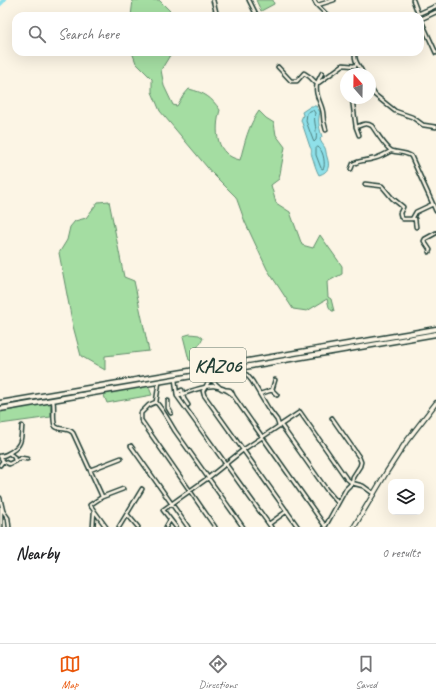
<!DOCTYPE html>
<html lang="en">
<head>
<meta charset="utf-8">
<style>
	:root { --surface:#fff; --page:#f6f6f6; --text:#202124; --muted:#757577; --line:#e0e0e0; --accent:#ea580c }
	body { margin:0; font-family:Caveat,sans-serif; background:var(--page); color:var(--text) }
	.controls { position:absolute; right:12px; bottom:12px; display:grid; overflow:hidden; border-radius:8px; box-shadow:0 4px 16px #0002 }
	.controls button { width:36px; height:36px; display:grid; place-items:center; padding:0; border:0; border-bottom:1px solid var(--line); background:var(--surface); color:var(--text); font:20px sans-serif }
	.compass { position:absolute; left:340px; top:68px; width:36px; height:36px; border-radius:50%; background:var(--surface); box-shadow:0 4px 16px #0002; rotate:340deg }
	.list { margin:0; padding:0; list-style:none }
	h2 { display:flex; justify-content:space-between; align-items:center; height:52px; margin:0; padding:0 16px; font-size:17px }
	h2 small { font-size:13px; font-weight:400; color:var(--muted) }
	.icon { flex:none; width:22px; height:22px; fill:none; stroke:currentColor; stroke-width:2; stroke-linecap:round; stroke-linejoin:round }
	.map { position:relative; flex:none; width:436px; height:527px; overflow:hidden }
	.search { position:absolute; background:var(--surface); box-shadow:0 4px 16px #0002; left:12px; right:12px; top:12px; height:44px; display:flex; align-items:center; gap:10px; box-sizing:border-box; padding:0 14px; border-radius:12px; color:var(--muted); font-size:15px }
	.sheet { height:116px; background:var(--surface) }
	nav { display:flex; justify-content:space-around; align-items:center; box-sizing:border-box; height:56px; border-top:1px solid var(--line); background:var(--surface); font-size:11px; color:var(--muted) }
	nav a { display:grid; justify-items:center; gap:2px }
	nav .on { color:var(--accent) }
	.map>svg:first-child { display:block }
	.green { fill:#a4dda2; stroke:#628d6b }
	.water { fill:#8fe0e9; stroke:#629fa1 }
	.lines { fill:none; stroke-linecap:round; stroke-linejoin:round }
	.shore { stroke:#4c7e7c; stroke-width:1 }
	.river { stroke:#8fe0e9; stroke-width:4.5 }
	.minor-casing { stroke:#1f3d34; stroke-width:5.5 }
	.secondary-casing { stroke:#1f3d34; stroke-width:6 }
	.trunk-casing { stroke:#1f3d34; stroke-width:7 }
	.minor { stroke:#fcf5e5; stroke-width:2.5 }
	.secondary { stroke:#fcf5e5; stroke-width:3.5 }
	.trunk { stroke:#fcf5e5; stroke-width:4 }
	.labels { text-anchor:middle; stroke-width:4; stroke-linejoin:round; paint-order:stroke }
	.shield { fill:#fcf5e5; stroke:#617469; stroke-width:1 }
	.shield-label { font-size:19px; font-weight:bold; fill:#1f3d34 }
</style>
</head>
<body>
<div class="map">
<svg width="436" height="527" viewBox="0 0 436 527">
	<rect width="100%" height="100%" fill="#fcf5e5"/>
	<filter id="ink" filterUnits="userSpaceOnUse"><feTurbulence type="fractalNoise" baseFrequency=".025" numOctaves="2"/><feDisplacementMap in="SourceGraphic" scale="8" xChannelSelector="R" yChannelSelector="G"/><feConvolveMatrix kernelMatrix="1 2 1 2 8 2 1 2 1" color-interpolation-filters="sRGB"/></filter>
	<g filter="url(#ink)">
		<path class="green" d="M 133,0 L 159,0 L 170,11 L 172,16 L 131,16 Z
			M 256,0 L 273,0 L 274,4 L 261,11 Z
			M 132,52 L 172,52 L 161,70 L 164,86 L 173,105 L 177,106 L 183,96 L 189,89 C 205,93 211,97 220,110 C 214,131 216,155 240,160 C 245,142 248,126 259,111 L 266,118 L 274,123 L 276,135 L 285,147 L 279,179 L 271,185 L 276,203 L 290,212 L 302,245 L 313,248 L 320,235 L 342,266 L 342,274 L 327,282 L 328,297 L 331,299 L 334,311 L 332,311 L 329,307 L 327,299 L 307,311 L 293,309 L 267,269 L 245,222 L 236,197 L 212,173 L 160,111 L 152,92 L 152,79 L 136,63 Z
			M 109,201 L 124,277 L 134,281 L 149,351 L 105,356 L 105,370 L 81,356 L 73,326 L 59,253 L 67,240 L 70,227 L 75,221 L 86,218 L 98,202 Z
			M 190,334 L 199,335 L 203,338 C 201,344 196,347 195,352 L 197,357 L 195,362 L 189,360 L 183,336 Z
			M 148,385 L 152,395 L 107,403 L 103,393 Z
			M 50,401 L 51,417 L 0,424 L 0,410 Z"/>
		<path class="water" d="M 311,106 L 316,106 L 320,112 C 317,122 320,129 322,137 L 320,139 C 321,143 323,144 325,148 C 326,150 326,154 327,157 C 330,166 329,172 319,175 C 316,170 314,162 312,156 C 310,152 313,151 310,147 L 301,120 L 303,115 L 302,112 Z"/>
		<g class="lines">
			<path class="shore" d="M 313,110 L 315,113 C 313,122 318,131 316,140 L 314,142 L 313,140 L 306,121 L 307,113 Z
				M 318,147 C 323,150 325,161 324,167 L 323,169 L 321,168 L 316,155 L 316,149 Z"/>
			<path class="river" d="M 0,4 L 4,0"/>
			<g class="minor-casing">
				<path id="minor" d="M 213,0 L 217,16
					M 249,0 L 257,16
					M 314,0 L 316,4 L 328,16
					M 413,0 L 419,16
					M 318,5 L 334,0
					M 418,14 L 436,6
					M 420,18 L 436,53
					M 421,19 L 436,12
					M 355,52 C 354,64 360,65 363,74
					M 278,67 L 291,81 L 297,81 L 304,73 L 310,77 L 317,84 L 343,65 L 355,66 L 356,64
					M 317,83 L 322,73
					M 317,84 C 314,95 322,103 323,113 C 323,119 324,124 326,130
					M 370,87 L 375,95 L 395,111 L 412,117 L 423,125 L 436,127
					M 352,98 L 356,127 L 359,135
					M 356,127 C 362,125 366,122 372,126 C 376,132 386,148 392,151 C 399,153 405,152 411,156 L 436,211
					M 351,169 L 353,164 C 360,160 365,161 372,159 C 379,158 385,154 391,151
					M 365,184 L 382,186 L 392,198 L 403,207 L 400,213 L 401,217 L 403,219 L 415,219 L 416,227
					M 412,219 L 416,212 L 433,204
					M 429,252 L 430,250 L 424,241 L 425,239 L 436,233
					M 236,369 L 247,375 L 252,381 L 268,408 L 277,420 L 279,426
					M 175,379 L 177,396 L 271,527
					M 159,382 L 156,402 C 164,411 168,420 175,431 L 243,527
					M 272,390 L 277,395
					M 260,394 L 272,390 L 275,380
					M 180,395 L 178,392 L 182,390 L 184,399 L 188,405
					M 233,395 C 230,387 228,391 222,389 C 218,387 215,382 211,380 L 209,381 L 203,391 L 204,395 L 298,527
					M 177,396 C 185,393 206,385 214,386 C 220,387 227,390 232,394 L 325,526
					M 53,400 C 55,409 52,418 55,426 C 60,431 68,427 73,433 L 101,494 L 102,497 L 90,505 L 106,527
					M 168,401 L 168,408 L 171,413
					M 156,402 L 149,405 L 141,413 L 141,420 L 215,527
					M 281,425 L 326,489 L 338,503
					M 131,446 L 188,527
					M 9,453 L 14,457 L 15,461
					M 0,456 C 5,456 7,454 12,451 C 22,445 21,438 22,426
					M 3,461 L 9,464 L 21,458 L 27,459
					M 0,465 L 3,461 L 0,456
					M 90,470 L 121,458
					M 102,497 L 123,489
					M 0,498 L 3,511 L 8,518 L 9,527
					M 127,514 L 138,527
					M 269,524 L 287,511
					M 1,527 L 1,508
					M 93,527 L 94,512
					M 119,527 L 142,489
					M 166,527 L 170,520
					M 176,527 L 163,510 L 208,478 L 243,450 L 300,412 L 346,478 L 352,483 L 363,486 L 374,494
					M 325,527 L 346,489 L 352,483 L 353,477 L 360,466 L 361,462 L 359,457 L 332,418"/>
			</g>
			<g class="secondary-casing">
				<path id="secondary" d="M 354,527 L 386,473 L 406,442 L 436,403"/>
			</g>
			<g class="trunk-casing">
				<path id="trunk" d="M 0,403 L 436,329
					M 0,409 L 436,334"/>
			</g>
			<use href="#minor" class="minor"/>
			<use href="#secondary" class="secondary"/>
			<use href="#trunk" class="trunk"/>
		</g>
	</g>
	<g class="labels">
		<rect class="shield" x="190" y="348" width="56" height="34" rx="3"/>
		<g class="shield-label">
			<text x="218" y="372">KАZ06</text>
		</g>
	</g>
</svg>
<div class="controls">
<button><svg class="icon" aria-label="layers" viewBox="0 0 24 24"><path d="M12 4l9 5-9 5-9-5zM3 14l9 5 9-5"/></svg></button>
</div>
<svg class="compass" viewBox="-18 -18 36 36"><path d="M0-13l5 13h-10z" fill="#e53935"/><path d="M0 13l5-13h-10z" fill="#757577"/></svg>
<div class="search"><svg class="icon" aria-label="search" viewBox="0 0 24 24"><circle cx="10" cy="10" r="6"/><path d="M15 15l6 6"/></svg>Search here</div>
</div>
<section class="sheet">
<h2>Nearby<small>0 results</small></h2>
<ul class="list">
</ul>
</section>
<nav>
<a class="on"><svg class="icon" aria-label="map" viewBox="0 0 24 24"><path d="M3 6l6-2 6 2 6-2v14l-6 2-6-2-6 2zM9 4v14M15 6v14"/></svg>Map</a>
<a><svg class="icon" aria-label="directions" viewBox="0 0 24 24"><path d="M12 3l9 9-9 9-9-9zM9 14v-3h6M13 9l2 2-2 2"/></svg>Directions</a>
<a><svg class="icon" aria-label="saved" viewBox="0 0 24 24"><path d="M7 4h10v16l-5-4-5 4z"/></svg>Saved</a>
</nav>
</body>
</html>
